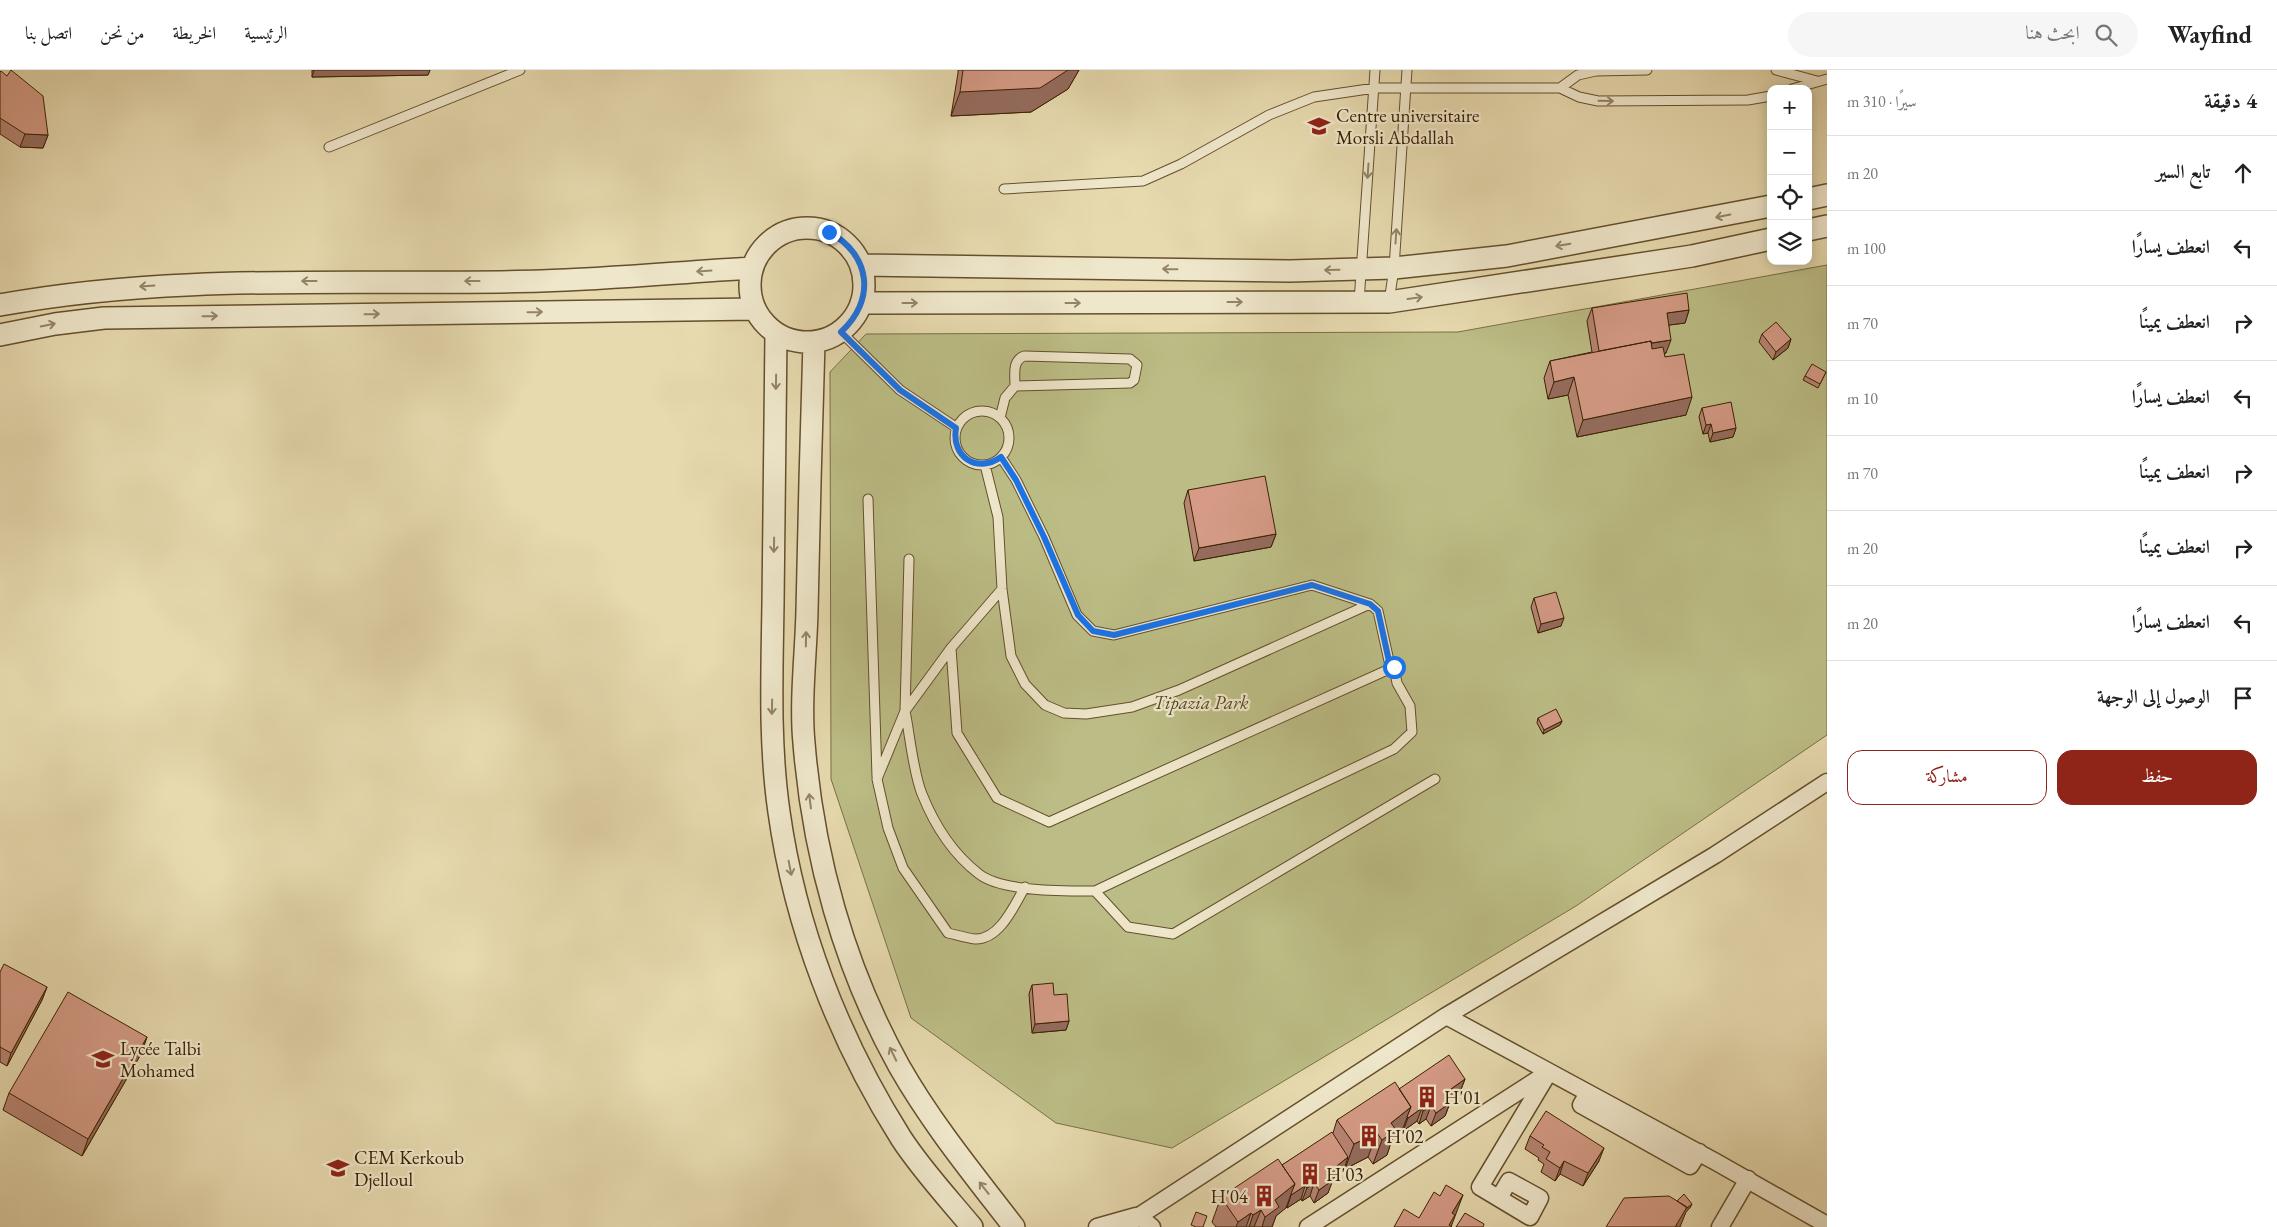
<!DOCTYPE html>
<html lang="ar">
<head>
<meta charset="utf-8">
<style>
	:root { --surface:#fff; --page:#f6f6f6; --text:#222; --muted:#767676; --line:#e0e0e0; --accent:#8f2418 }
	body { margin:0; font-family:"EB Garamond",Amiri,serif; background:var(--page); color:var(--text); direction:rtl }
	.controls { position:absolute; right:15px; top:15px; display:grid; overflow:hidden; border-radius:10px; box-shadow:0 2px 12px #0003 }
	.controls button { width:45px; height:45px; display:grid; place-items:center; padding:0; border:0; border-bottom:1px solid var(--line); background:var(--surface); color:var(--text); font:25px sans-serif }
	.stop { position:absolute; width:15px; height:15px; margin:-11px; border:4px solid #1a73e8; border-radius:50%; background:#fff }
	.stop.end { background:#1a73e8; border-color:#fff; box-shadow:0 1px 5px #0008 }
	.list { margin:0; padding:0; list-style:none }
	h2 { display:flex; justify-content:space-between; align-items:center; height:65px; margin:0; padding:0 20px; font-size:21px }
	h2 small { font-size:16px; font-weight:400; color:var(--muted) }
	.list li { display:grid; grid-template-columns:32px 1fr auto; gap:15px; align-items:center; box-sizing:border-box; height:75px; padding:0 20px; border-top:1px solid var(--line) }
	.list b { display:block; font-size:19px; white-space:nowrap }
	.list em { font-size:16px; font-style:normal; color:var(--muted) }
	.actions { display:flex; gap:10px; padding:15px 20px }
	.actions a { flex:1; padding:11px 0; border:1px solid var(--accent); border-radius:15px; text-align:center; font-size:18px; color:var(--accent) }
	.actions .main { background:var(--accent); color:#fff }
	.icon { flex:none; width:28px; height:28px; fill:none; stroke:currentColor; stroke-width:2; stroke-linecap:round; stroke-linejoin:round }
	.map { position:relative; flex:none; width:1827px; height:1157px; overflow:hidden; direction:ltr }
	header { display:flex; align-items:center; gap:30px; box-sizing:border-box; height:70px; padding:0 25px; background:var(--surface); border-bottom:1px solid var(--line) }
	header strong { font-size:24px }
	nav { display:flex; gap:28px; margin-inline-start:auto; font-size:18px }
	.search { width:350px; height:45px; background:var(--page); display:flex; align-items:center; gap:12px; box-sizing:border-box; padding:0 18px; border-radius:28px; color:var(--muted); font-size:19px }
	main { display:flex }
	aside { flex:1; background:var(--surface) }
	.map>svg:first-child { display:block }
	.green { fill:#bcbd86; stroke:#7b6f44 }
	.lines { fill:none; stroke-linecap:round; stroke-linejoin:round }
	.service-casing { stroke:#654f2c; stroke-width:11 }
	.minor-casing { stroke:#654f2c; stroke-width:19 }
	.tertiary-casing { stroke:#654f2c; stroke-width:24 }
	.service { stroke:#efe7cb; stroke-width:9 }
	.minor { stroke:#efe7cb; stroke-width:16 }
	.tertiary { stroke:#efe7cb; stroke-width:21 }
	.wall { fill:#b78573; stroke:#3a2101 }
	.shaded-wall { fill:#956c5e; stroke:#3a2101 }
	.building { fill:#d59b86; stroke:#3a2101 }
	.oneway { stroke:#948466 }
	.route { stroke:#1a73e8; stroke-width:6 }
	.labels { text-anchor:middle; stroke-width:4.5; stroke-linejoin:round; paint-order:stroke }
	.poi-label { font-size:19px; fill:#3a2101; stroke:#efe7cb; text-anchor:start }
	.park-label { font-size:19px; font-style:italic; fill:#5a4822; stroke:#efe7cb }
</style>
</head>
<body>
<header>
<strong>Wayfind</strong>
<div class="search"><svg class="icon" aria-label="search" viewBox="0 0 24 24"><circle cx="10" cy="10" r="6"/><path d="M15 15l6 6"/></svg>ابحث هنا</div>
<nav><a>الرئيسية</a><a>الخريطة</a><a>من نحن</a><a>اتصل بنا</a></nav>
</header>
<main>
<aside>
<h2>4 دقيقة<small>سيرًا · 310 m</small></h2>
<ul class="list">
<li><svg class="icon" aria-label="ahead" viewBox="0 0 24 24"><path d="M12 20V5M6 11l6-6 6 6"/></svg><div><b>تابع السير</b></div><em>20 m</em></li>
<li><svg class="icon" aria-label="left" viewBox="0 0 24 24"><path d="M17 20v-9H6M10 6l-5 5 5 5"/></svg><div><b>انعطف يسارًا</b></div><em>100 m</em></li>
<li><svg class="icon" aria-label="right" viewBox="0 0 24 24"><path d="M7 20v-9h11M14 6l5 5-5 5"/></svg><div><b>انعطف يمينًا</b></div><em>70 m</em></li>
<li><svg class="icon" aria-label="left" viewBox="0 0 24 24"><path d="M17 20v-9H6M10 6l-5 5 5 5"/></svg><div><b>انعطف يسارًا</b></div><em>10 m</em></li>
<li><svg class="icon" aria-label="right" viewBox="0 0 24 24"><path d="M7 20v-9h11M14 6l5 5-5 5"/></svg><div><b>انعطف يمينًا</b></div><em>70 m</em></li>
<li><svg class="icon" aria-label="right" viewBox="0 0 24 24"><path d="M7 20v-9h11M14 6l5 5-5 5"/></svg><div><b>انعطف يمينًا</b></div><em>20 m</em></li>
<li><svg class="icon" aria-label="left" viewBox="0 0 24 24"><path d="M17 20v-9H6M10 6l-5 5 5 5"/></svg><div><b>انعطف يسارًا</b></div><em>20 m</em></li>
<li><svg class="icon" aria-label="arrive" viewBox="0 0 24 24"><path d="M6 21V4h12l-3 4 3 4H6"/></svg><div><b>الوصول إلى الوجهة</b></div></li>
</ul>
<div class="actions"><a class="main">حفظ</a><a>مشاركة</a></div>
</aside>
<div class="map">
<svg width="1827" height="1157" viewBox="0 0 1827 1157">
	<rect width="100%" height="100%" fill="#e7daaf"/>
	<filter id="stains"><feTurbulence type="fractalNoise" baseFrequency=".004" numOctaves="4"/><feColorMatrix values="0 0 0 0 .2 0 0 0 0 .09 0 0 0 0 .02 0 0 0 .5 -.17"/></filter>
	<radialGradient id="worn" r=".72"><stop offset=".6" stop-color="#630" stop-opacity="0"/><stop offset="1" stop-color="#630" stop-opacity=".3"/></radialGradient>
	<path class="green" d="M 1827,195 L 1827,665 L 1576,836 L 1172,1078 L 1056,1053 L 911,948 L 831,709 L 830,302 L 866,264 L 1458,262 Z"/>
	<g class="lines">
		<g class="service-casing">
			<path id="service" d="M 1776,0 L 1817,11
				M 1560,18 L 1578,5 L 1596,1 L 1647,0
				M 1792,19 L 1827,9
				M 329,77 L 520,0
				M 1004,119 L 1143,111 L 1181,94 L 1269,45 L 1314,27 L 1375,18 L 1560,18 L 1579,27 L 1598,31 L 1748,30 L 1771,26
				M 1359,232 L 1375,0
				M 1389,232 L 1394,198 L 1407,0
				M 841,262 L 900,320 L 957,358
				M955 368a27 27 0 1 1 54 0a27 27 0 1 1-54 0Z
				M 1000,348 L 1005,328 L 1015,316 L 1130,313 L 1134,310 L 1137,295 L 1130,289 L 1024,286 C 1012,291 1015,304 1015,316
				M 1001,387 L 1016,410 L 1044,467 L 1077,545 L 1093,561 L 1114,565 L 1312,515 L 1370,534 L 1378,541 L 1389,591 L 1394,597 L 1397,613 L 1410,636 L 1412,662 L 1394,679 L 1095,821 C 1066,821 1002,822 979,804 C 953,784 934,754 922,724 C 913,702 910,665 905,641 L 951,578 L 1002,519
				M 985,395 L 998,447 L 1002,519 L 1011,586 L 1025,614 L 1045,635 L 1064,643 L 1086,644 L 1132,637 L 1179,620 L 1370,534
				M 868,429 L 877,706
				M 909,489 L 905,641 L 877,709 L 888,758 L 903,798 L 948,863 C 957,865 966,868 975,869 C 1000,870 1015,834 1025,817
				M 951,578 L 957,663 L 997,728 L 1049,752 L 1394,597
				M 1095,821 L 1128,857 L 1173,864 L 1435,709"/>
		</g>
		<g class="minor-casing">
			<path id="minor" d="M 1446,946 L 1716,1092 L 1827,1155
				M 1588,1023 L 1581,1035 L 1690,1096 L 1699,1082
				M 1139,1146 L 1152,1157
				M 1097,1157 L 1136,1146
				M 1126,1157 L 1139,1146 L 1446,946 L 1715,785 L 1827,712
				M 1308,1157 L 1549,1002 L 1480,1117 L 1530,1147 L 1540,1128 L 1509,1111 L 1499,1128
				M 1720,1157 L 1748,1109"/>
		</g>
		<g class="tertiary-casing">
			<path id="tertiary" d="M 1808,129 L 1827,125
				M750 215a57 57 0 1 1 114 0a57 57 0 1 1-114 0Z
				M 1808,160 L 1827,156
				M 861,195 L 1290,201 L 1394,198 L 1507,186 L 1771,136
				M 861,233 L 1389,232 L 1692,186 L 1771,169
				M 0,235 C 179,202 360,216 541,211 C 611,209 682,202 752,198
				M 776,264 C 775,354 774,444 773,534 C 772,603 769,673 779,742 C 795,857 839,970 901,1068 C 921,1099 948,1128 972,1157
				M 0,265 L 55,254 L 104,248 L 755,239
				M 814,272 C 811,362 809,451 807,541 C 806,583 800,632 804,673 C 813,785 844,897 899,996 C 932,1054 974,1105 1014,1157"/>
		</g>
		<use href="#service" class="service"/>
		<use href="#minor" class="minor"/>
		<use href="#tertiary" class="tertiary"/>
	</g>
	<path class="wall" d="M 312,0 L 430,0 L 428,5 L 312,7 Z
		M 958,0 L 1079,0 L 1068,19 L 1031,42 L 951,46 L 958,3 Z
		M 0,2 L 48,65 L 43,78 L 20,77 L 0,64 Z
		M 1592,238 L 1689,240 L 1685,253 L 1669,255 L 1666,283 L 1664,284 L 1686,345 L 1577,367 L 1568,325 L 1548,329 L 1544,308 L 1550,291 L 1592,282 L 1587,251 Z
		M 1762,264 L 1791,269 L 1788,278 L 1773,290 L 1759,272 Z
		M 1826,302 L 1818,318 L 1803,310 L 1805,306 Z
		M 1702,338 L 1736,358 L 1733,367 L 1710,372 L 1708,363 L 1703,364 L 1699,347 Z
		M 1188,420 L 1276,464 L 1271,477 L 1194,491 L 1184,433 Z
		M 1534,528 L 1561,556 L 1538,563 L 1531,537 Z
		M 1538,648 L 1562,651 L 1560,655 L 1543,664 L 1537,653 Z
		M 0,902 L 47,917 L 42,930 L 7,996 L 0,992 Z
		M 1032,915 L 1054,925 L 1069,951 L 1066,960 L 1032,963 L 1029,924 Z
		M 147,967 L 141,984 L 82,1086 L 3,1040 L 9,1023 Z
		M 1465,1009 L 1460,1022 L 1449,1030 L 1449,1032 L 1450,1033 L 1445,1046 L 1431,1056 L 1426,1049 L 1419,1054 L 1417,1051 L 1403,1061 L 1402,1060 L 1402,1061 L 1392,1069 L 1387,1085 L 1373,1094 L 1368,1087 L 1345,1099 L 1344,1098 L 1344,1100 L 1332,1109 L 1328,1123 L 1314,1133 L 1310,1126 L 1302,1131 L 1301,1129 L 1287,1138 L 1286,1137 L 1276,1146 L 1272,1157 L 1216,1157 L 1212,1152 L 1221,1127 L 1282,1095 L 1333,1063 L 1337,1050 L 1399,1019 Z
		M 1530,1066 L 1599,1091 L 1583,1116 L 1560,1104 L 1555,1111 L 1541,1102 L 1544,1094 L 1538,1090 L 1539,1088 L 1525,1079 Z"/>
	<path class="shaded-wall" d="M 314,0 L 430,0 L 428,5 L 312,7 Z
		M 1068,0 L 1079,0 L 1068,19 L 1031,42 L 951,46 L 960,22 Z
		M 25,64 L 48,65 L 43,78 L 20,77 Z
		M 1689,240 L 1685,253 L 1662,256 L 1667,243 Z
		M 1791,269 L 1788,278 L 1773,290 L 1776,282 Z
		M 1671,270 L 1666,283 L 1594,295 L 1599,282 Z
		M 1574,307 L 1568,325 L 1548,329 L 1554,312 Z
		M 1692,327 L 1686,345 L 1577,367 L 1583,350 Z
		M 1711,354 L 1708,363 L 1703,364 L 1706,355 Z
		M 1736,358 L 1733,367 L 1710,372 L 1713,363 Z
		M 1276,464 L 1271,477 L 1194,491 L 1199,478 Z
		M 1564,548 L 1561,556 L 1538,563 L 1541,554 Z
		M 1562,651 L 1560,655 L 1543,664 L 1544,660 Z
		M 47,917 L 42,930 L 7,996 L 11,983 Z
		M 1069,951 L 1066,960 L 1032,963 L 1035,954 Z
		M 147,967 L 141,984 L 82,1086 L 88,1069 Z
		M 1465,1009 L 1460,1022 L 1449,1030 L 1448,1034 L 1445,1026 L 1451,1019 Z
		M 1450,1033 L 1445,1046 L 1431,1056 L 1436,1043 Z
		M 1431,1036 L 1426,1049 L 1419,1054 L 1423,1041 Z
		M 1411,1037 L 1402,1061 L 1392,1069 L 1387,1085 L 1373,1094 L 1382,1070 L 1391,1053 Z
		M 1422,1038 L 1417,1051 L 1403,1061 L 1408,1048 Z
		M 1377,1063 L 1368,1087 L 1345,1099 L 1354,1074 Z
		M 1604,1078 L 1599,1091 L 1583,1116 L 1588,1103 Z
		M 1348,1087 L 1344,1100 L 1323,1116 L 1328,1103 Z
		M 1564,1091 L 1560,1104 L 1555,1111 L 1560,1098 Z
		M 1333,1110 L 1328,1123 L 1314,1133 L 1319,1120 Z
		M 1314,1113 L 1310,1126 L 1302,1131 L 1307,1118 Z
		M 1295,1114 L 1286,1138 L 1276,1146 L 1272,1157 L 1262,1157 L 1265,1147 L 1275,1130 Z
		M 1305,1116 L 1301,1129 L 1287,1138 L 1291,1125 Z
		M 1463,1125 L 1451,1157 L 1447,1157 L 1452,1143 Z
		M 1692,1134 L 1690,1138 L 1686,1142 L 1680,1157 L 1675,1157 L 1681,1143 Z
		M 1261,1140 L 1254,1157 L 1249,1157 L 1253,1145 Z
		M 1251,1143 L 1246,1157 L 1236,1157 L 1238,1152 Z"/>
	<path class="building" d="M 11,0 L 43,26 L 48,65 L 25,64 L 0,48 L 0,2 L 1,1 L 7,6 Z
		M 963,0 L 1068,0 L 1040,18 L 960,22 Z
		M 1687,223 L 1689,240 L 1667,243 L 1671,270 L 1651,273 L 1651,271 L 1599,281 L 1592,238 Z
		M 1776,252 L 1791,269 L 1776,282 L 1762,264 Z
		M 1651,271 L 1652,279 L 1663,277 L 1665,287 L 1684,284 L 1692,327 L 1583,350 L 1574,307 L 1554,312 L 1550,291 Z
		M 1812,294 L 1826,302 L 1820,314 L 1805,306 Z
		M 1731,332 L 1736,358 L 1713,363 L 1711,354 L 1706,355 L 1702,338 Z
		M 1265,406 L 1276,464 L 1199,478 L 1188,420 Z
		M 1556,522 L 1564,548 L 1541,554 L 1534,528 Z
		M 1556,639 L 1562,651 L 1544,660 L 1538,648 Z
		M 4,894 L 47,917 L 11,983 L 0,977 L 0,902 Z
		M 1053,913 L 1054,925 L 1067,924 L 1069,951 L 1035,954 L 1032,915 Z
		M 68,922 L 147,967 L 88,1069 L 9,1023 Z
		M 1449,985 L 1465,1009 L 1451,1019 L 1452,1021 L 1445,1026 L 1450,1033 L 1436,1043 L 1431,1036 L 1423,1041 L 1422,1038 L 1408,1048 L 1407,1047 L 1411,1037 L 1399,1019 Z
		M 1395,1012 L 1411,1037 L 1391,1053 L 1396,1060 L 1382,1070 L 1377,1063 L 1354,1074 L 1337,1050 Z
		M 1546,1041 L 1604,1078 L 1588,1103 L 1564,1091 L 1560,1098 L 1546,1089 L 1550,1082 L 1542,1077 L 1544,1075 L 1530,1066 Z
		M 1332,1062 L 1348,1087 L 1328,1103 L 1333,1110 L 1319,1120 L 1314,1113 L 1307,1118 L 1305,1116 L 1291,1125 L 1291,1124 L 1295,1114 L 1282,1095 Z
		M 1278,1089 L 1295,1114 L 1275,1130 L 1279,1137 L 1265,1147 L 1261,1140 L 1253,1145 L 1251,1143 L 1238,1152 L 1221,1127 Z
		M 1446,1115 L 1463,1125 L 1452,1143 L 1455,1145 L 1449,1155 L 1452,1157 L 1394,1157 L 1404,1139 L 1419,1148 L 1434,1122 L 1440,1126 Z
		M 1684,1124 L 1692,1134 L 1687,1138 L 1677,1131 Z
		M 1669,1126 L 1687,1137 L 1675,1157 L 1606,1157 L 1624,1128 Z
		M 1196,1142 L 1207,1146 L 1203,1157 L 1196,1157 L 1191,1155 Z
		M 1465,1143 L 1484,1154 L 1483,1157 L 1456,1157 Z"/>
	<defs><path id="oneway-shaft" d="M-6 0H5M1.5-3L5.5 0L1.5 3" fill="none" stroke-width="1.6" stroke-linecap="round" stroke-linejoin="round" transform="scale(1.25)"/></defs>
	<g class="oneway">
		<use href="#oneway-shaft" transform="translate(1606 31) rotate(1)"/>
		<use href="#oneway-shaft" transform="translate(1368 101) rotate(94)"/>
		<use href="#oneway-shaft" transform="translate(1723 146) rotate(169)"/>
		<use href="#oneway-shaft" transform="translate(1396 166) rotate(-86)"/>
		<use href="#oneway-shaft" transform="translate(1563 175) rotate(170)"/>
		<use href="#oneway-shaft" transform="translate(1170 199) rotate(-179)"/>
		<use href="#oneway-shaft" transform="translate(1332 200) rotate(179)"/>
		<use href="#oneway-shaft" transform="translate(704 201) rotate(176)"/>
		<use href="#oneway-shaft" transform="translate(309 211) rotate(180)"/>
		<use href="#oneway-shaft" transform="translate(472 211) rotate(180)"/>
		<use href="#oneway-shaft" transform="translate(147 216) rotate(176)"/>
		<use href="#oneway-shaft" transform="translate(1415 228) rotate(-8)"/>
		<use href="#oneway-shaft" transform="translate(1235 232)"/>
		<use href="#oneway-shaft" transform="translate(910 233)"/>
		<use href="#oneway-shaft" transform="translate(1073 233)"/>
		<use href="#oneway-shaft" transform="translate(535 242) rotate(-1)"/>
		<use href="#oneway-shaft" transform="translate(372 244) rotate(-1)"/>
		<use href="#oneway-shaft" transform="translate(210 246) rotate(-1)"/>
		<use href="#oneway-shaft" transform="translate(48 255) rotate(-11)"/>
		<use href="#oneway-shaft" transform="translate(776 312) rotate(91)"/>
		<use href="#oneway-shaft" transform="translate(774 475) rotate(91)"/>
		<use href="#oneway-shaft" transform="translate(806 569) rotate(-89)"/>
		<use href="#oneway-shaft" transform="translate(772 637) rotate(91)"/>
		<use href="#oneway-shaft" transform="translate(810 731) rotate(-97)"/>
		<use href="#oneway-shaft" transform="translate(790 798) rotate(79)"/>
		<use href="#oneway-shaft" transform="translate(893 984) rotate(-116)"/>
		<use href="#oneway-shaft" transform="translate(984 1118) rotate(-128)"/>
	</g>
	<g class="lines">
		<path class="route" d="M 829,162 C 871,185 876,230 841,262 L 900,320 L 956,358 C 951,387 977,404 1001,387 L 1016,410 L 1044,467 L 1078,545 L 1093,561 L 1114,565 L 1312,515 L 1370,534 L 1378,541 L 1389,591 L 1394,597"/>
	</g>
	<defs>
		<g id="university-bare" transform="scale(1.725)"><path d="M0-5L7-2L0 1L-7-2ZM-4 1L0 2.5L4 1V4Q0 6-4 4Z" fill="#8f2418" stroke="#efe7cb" stroke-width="2.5" paint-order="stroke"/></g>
		<g id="school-bare" transform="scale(1.725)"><path d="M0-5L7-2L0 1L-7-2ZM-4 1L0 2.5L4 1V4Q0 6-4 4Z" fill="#8f2418" stroke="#efe7cb" stroke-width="2.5" paint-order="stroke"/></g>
		<g id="building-bare" transform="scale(1.725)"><path d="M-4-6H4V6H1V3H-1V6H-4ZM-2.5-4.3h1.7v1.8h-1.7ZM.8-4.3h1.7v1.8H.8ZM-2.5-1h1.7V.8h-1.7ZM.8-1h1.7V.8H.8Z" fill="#8f2418" stroke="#efe7cb" stroke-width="2.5" paint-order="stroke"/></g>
	</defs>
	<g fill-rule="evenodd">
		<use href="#university-bare" x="1319" y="56"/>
		<use href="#school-bare" x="103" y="989"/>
		<use href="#building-bare" x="1427" y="1027"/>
		<use href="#building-bare" x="1369" y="1066"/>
		<use href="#school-bare" x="338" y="1098"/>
		<use href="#building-bare" x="1310" y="1104"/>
		<use href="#building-bare" x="1264" y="1126"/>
	</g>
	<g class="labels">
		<g class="poi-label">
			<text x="1336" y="52">Centre universitaire<tspan x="1336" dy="22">Morsli Abdallah</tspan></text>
			<text x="120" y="985">Lycée Talbi<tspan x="120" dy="22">Mohamed</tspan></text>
			<text x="1444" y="1034">H'01</text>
			<text x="1386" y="1073">H'02</text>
			<text x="354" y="1094">CEM Kerkoub<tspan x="354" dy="22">Djelloul</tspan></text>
			<text x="1326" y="1111">H'03</text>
			<text x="1248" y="1133" text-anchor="end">H'04</text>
		</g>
		<g class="park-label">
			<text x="1201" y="639">Tipazia Park</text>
		</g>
	</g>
	<rect width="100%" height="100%" filter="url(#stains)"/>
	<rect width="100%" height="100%" fill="url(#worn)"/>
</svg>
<div class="controls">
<button>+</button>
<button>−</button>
<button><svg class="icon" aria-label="locate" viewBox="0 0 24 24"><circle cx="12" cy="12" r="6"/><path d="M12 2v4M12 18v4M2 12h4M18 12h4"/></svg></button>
<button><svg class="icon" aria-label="layers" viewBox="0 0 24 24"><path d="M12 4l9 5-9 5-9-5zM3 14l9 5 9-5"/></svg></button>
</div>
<div class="stop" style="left:1394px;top:597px"></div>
<div class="stop end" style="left:829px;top:162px"></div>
</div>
</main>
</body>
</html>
